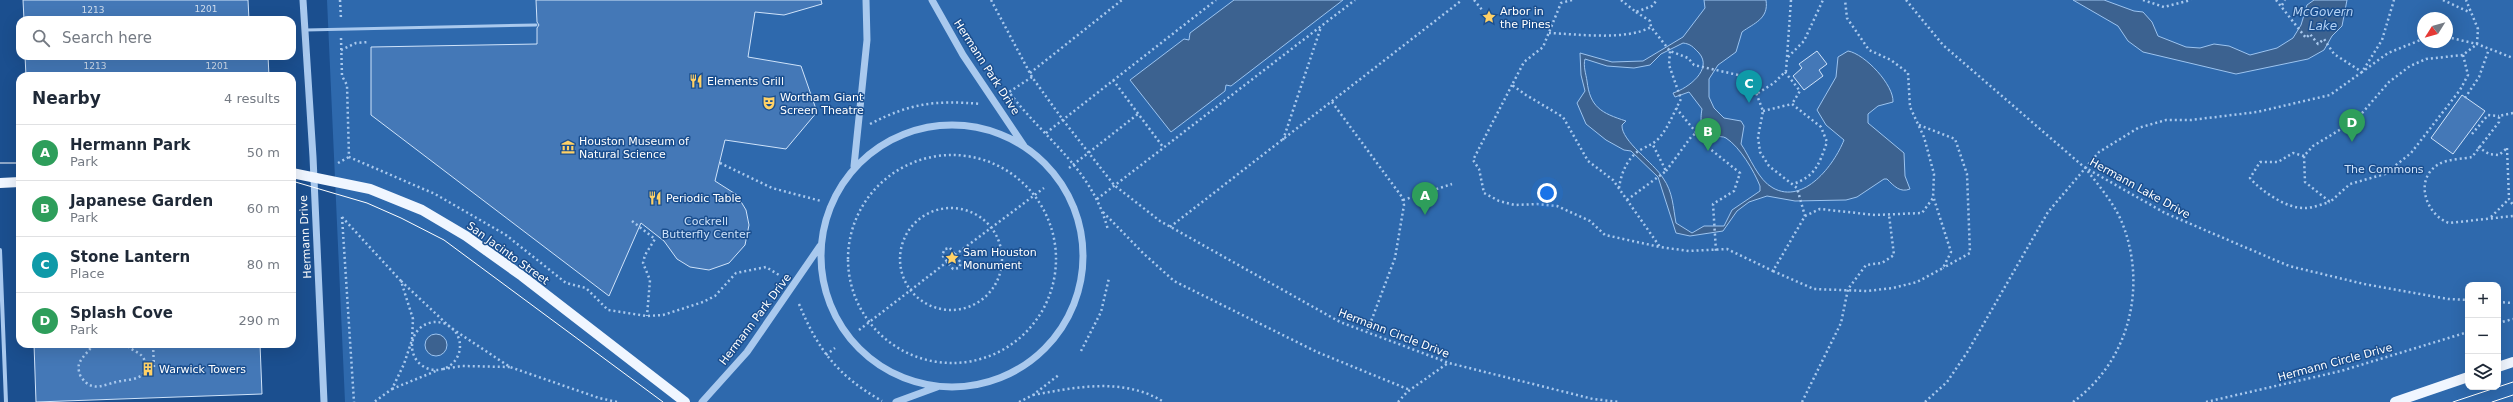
<!DOCTYPE html>
<html lang="en">
<head>
<meta charset="utf-8">
<style>
	:root { --surface:#fff; --page:#f2f2f3; --text:#1f2937; --muted:#747a83; --line:#e0e1e3; --accent:#d93025 }
	body { margin:0; font-family:"DejaVu Sans",sans-serif; background:var(--page); color:var(--text) }
	.controls { position:absolute; right:12px; bottom:12px; display:grid; overflow:hidden; border-radius:8px; box-shadow:0 4px 16px #0002 }
	.controls button { width:36px; height:36px; display:grid; place-items:center; padding:0; border:0; border-bottom:1px solid var(--line); background:var(--surface); color:var(--text); font:20px sans-serif }
	.compass { position:absolute; left:2417px; top:12px; width:36px; height:36px; border-radius:50%; background:var(--surface); box-shadow:0 4px 16px #0002; rotate:233deg }
	.you { position:absolute; left:1547px; top:193px; width:14px; height:14px; margin:-10px; border:3px solid #fff; border-radius:50%; background:#1a73e8; box-shadow:0 0 0 6px #1a73e833 }
	.badge { display:grid; place-items:center; width:26px; height:26px; border-radius:50%; background:var(--accent); color:#fff; font-size:13px; font-weight:700 }
	.pin { position:absolute; translate:-50% -33px; filter:drop-shadow(0 1px 2px #0008) }
	.pin::after { content:''; position:absolute; top:21px; width:14px; height:12px; background:inherit; clip-path:polygon(0 0,100% 0,50% 100%) }
	.list { margin:0; padding:0; list-style:none }
	h2 { display:flex; justify-content:space-between; align-items:center; height:52px; margin:0; padding:0 16px; font-size:17px }
	h2 small { font-size:13px; font-weight:400; color:var(--muted) }
	.list li { display:grid; grid-template-columns:26px 1fr auto; gap:12px; align-items:center; box-sizing:border-box; height:56px; padding:0 16px; border-top:1px solid var(--line) }
	.list b { display:block; font-size:15px; white-space:nowrap }
	.list p { margin:0; font-size:13px; white-space:nowrap; color:var(--muted) }
	.list em { font-size:13px; font-style:normal; color:var(--muted) }
	.icon { flex:none; width:22px; height:22px; fill:none; stroke:currentColor; stroke-width:2; stroke-linecap:round; stroke-linejoin:round }
	.map { position:relative; flex:none; width:2513px; height:402px; overflow:hidden }
	.search { position:absolute; background:var(--surface); box-shadow:0 4px 16px #0002; left:16px; top:16px; width:280px; height:44px; display:flex; align-items:center; gap:10px; box-sizing:border-box; padding:0 14px; border-radius:12px; color:var(--muted); font-size:15px }
	.panel { position:absolute; background:var(--surface); box-shadow:0 4px 16px #0002; left:16px; top:72px; width:280px; height:276px; border-radius:12px }
	.map>svg:first-child { display:block }
	.green { fill:#2e69ad; fill-rule:evenodd }
	.water { fill:#3c6290; stroke:#9cc4f0; fill-rule:evenodd }
	.building { fill:#4478b7; stroke:#cfe3fa }
	.lines { fill:none; stroke-linecap:round; stroke-linejoin:round }
	.path { stroke:#a9c9ee; stroke-width:2.5; stroke-dasharray:2 3; stroke-linecap:butt }
	.service { stroke:#a9c9ee; stroke-width:3 }
	.minor { stroke:#a9c9ee; stroke-width:4 }
	.tertiary { stroke:#a9c9ee; stroke-width:7 }
	.primary { stroke:#f0f6ff; stroke-width:10 }
	.tram { stroke:#fff; stroke-width:1 }
	.labels { text-anchor:middle; stroke-width:3; stroke-linejoin:round; paint-order:stroke }
	.number-label { font-size:9px; fill:#d0dded }
	.poi-label { font-size:11px; fill:#fff; stroke:#1b4f8f; text-anchor:start }
	.street-label { font-size:11px; fill:#fff; stroke:#1b4f8f }
	.park-label { font-size:11px; fill:#cfe3fa; stroke:#1b4f8f }
	.water-label { font-size:12px; font-style:italic; fill:#b5d3f5; stroke:#1b4f8f }
</style>
</head>
<body>
<div class="map">
<svg width="2513" height="402" viewBox="0 0 2513 402">
	<rect width="100%" height="100%" fill="#1b4f8f"/>
	<path class="green" d="M 327,0 L 2513,0 L 2513,402 L 345,402 ZM 2423,18 L 2447,18 L 2447,42 L 2423,42 ZM 2468,285 L 2498,285 L 2498,387 L 2468,387 Z"/>
	<path class="water" d="M 1234,0 L 1343,0 L 1231,86 L 1226,85 L 1225,91 L 1171,132 L 1130,80 L 1184,39 L 1189,40 L 1190,33 Z
		M 1704,0 L 1766,0 C 1769,19 1754,23 1742,32 L 1736,52 L 1718,65 L 1709,79 L 1709,97 L 1714,108 L 1724,118 L 1741,121 L 1744,126 L 1741,144 C 1750,157 1758,180 1773,188 C 1804,205 1834,165 1844,140 L 1826,125 L 1817,110 L 1836,77 L 1838,57 L 1848,51 C 1865,54 1894,85 1893,102 L 1878,106 L 1868,114 L 1868,123 L 1904,153 L 1905,176 L 1910,189 C 1900,193 1894,186 1887,179 L 1884,179 L 1857,197 L 1846,200 L 1795,201 L 1767,196 L 1749,202 L 1737,211 L 1723,231 L 1690,236 L 1676,233 L 1658,177 L 1631,151 L 1624,150 L 1606,140 L 1586,124 L 1577,103 L 1585,91 L 1581,75 L 1580,53 L 1612,62 L 1643,61 L 1683,37 L 1705,8 ZM 1683,43 C 1691,44 1693,47 1699,53 C 1713,69 1689,88 1673,93 L 1675,97 L 1689,92 L 1702,109 C 1700,120 1700,132 1714,136 C 1718,137 1723,136 1726,138 C 1740,147 1754,171 1760,186 L 1760,191 L 1732,210 L 1724,226 L 1704,226 L 1692,233 L 1676,223 C 1673,207 1673,192 1663,178 C 1654,163 1621,141 1622,125 L 1626,121 C 1601,113 1590,107 1587,81 C 1586,74 1583,66 1585,59 L 1607,66 L 1634,68 L 1650,65 L 1661,54 Z
		M 2073,0 L 2104,0 L 2134,11 L 2143,12 L 2152,22 L 2158,36 L 2186,47 L 2200,48 L 2214,44 L 2229,46 L 2250,55 L 2277,48 L 2293,38 L 2301,25 L 2307,5 L 2314,0 L 2347,0 L 2342,26 L 2332,36 L 2324,50 L 2308,59 L 2236,74 L 2143,52 L 2128,41 L 2118,26 Z
		M425 345a11 11 0 1 1 22 0a11 11 0 1 1-22 0Z"/>
	<path class="building" d="M 23,0 L 248,0 L 249,20 L 24,20 Z
		M 536,0 L 821,0 L 822,4 L 784,15 L 755,12 L 748,57 L 801,66 L 817,112 L 786,149 L 725,140 L 715,181 L 737,195 L 746,210 L 749,225 L 745,245 L 729,263 L 709,270 L 690,267 L 677,259 L 664,241 L 641,223 L 609,296 L 371,115 L 371,47 L 537,44 L 537,28 L 539,25 L 537,22 Z
		M 1817,51 L 1827,64 L 1819,70 L 1823,76 L 1804,90 L 1793,76 L 1802,68 L 1799,64 Z
		M 25,56 L 268,56 L 269,76 L 26,76 Z
		M 2462,95 L 2485,111 L 2453,154 L 2431,138 Z
		M 34,344 L 260,344 L 262,394 L 36,402 Z"/>
	<g class="lines">
		<path class="path" d="M 340,0 L 341,19
			M 991,0 L 1032,77 L 1063,120 L 1114,185 L 1160,221 L 1340,322 L 1449,363 L 1593,399 L 1619,402
			M 1474,0 L 1483,11
			M 1572,0 L 1561,3 L 1543,47 L 1524,62 L 1512,85 L 1526,95 L 1563,117 L 1588,161 L 1613,180 L 1660,247 L 1689,251 L 1727,249 L 1773,271 L 1805,216 L 1820,209 L 1875,215 L 1922,213 L 1933,198 L 1934,174 L 1924,137 L 1910,107 L 1908,73 L 1891,60 L 1869,50 L 1847,18 L 1845,0
			M 1621,0 L 1636,12 L 1652,6 L 1657,0
			M 1906,0 L 1943,45 L 2084,167 L 2165,213 L 2289,266 L 2364,284 L 2448,299 L 2468,300
			M 2143,0 L 2164,7 L 2191,0
			M 2276,0 L 2306,38 L 2310,34 L 2318,44 L 2324,39 L 2334,54 L 2362,72 L 2388,53 L 2423,39
			M 2443,0 L 2469,12
			M 2282,5 L 2285,0
			M 1636,12 L 1650,21 L 1651,27 L 1670,51 L 1688,58 L 1694,65 L 1738,75 L 1752,82 L 1763,111 L 1758,137 L 1760,152 L 1769,166 L 1797,188 L 1805,216
			M 1549,33 C 1577,34 1626,41 1651,27
			M 2447,37 L 2477,44 L 2513,58
			M 341,38 L 342,76 L 347,85 L 349,157 L 435,194 L 506,235 L 566,283 L 586,288 L 608,310 L 647,316 L 663,315 L 703,302 L 715,296 L 736,273 L 766,267 L 779,275
			M 341,50 L 356,43 L 368,42
			M 2463,55 L 2468,75 L 2460,90 L 2411,153 L 2385,174 L 2350,184 L 2330,202 L 2305,182 L 2304,156 L 2313,146 L 2356,120 L 2389,82 L 2410,66 L 2426,59 L 2463,55 L 2477,44 L 2478,29 L 2466,0
			M 1788,57 L 1804,41 L 1823,0
			M 1785,72 L 1800,91 L 1792,104
			M 1030,73 L 1122,0
			M 1032,77 L 1009,92 C 1045,140 1092,168 1108,230
			M 1113,80 L 1163,147
			M 1512,85 L 1473,160 L 1479,169 L 1484,193 L 1499,201 L 1515,205 L 1537,204 L 1557,206 L 1590,221 L 1605,235 L 1660,247
			M 1758,93 L 1774,83 L 1786,71 L 1791,0
			M 2465,98 L 2479,77 L 2489,49
			M 1332,102 L 1402,197 L 1404,205 L 1395,258 L 1367,332
			M 1676,108 L 1709,148 L 1740,173 L 1734,191 L 1713,204 L 1716,251
			M 1763,111 L 1792,104 L 1821,127 L 1827,142 C 1819,164 1816,176 1793,184
			M 2513,113 L 2499,116 L 2499,122 L 2472,157 C 2463,159 2447,159 2439,164 C 2413,179 2426,215 2449,223 L 2513,216
			M 870,124 C 911,103 935,100 981,104
			M 1919,125 L 1955,139 L 1967,174 L 1970,253 L 1943,268
			M 1046,133 L 1216,0
			M 2472,134 L 2488,115 L 2499,116
			M 1283,140 L 1321,27
			M 2478,147 L 2489,154 L 2499,155 L 2506,149
			M 2507,148 L 2509,199 L 2513,205
			M848 259a104 104 0 1 1 208 0a104 104 0 1 1-208 0Z
			M 2304,156 L 2293,153 L 2278,162 L 2260,162 L 2250,178 C 2261,191 2287,209 2305,208 C 2313,208 2322,204 2330,202
			M 338,163 L 349,157
			M 720,163 L 772,188 L 821,201
			M 1069,168 L 1138,114
			M 1666,171 L 1691,137 L 1696,133
			M 1619,188 C 1621,173 1628,156 1642,149 C 1649,145 1654,144 1660,137 C 1669,126 1674,112 1681,99 L 1669,65 L 1670,51
			M 1097,199 L 1355,0
			M 1403,200 L 1452,184
			M 1627,200 L 1666,171 L 1653,145
			M900 259a51 51 0 1 1 102 0a51 51 0 1 1-102 0Z
			M 1103,212 L 1143,253 L 1174,281 L 1317,352 L 1410,390
			M 342,217 L 401,281 L 413,319 L 412,340 L 404,364 L 392,389 L 374,402
			M 342,217 L 354,402
			M 2491,217 L 2509,199
			M 632,221 L 655,239 L 645,255 L 643,263 L 650,280 L 647,316
			M 1170,227 L 1462,0
			M 950,248 L 961,263 L 959,268 L 953,269 L 942,255 L 945,249 Z
			M 955,255 L 1044,188
			M 1773,271 L 1814,289 L 1867,291 L 1893,288 L 1917,282 L 1943,268 L 1951,252 L 1934,199
			M 401,281 L 451,328 L 510,367 L 599,398 L 617,402
			M 2498,302 L 2513,303
			M 799,304 C 818,350 838,376 882,401
			M412 346a24 24 0 1 1 48 0a24 24 0 1 1-48 0Z
			M 2498,323 L 2513,319
			M 859,330 L 947,262
			M 93,344 C 90,351 82,356 79,364 C 78,368 79,375 82,378 C 93,394 106,383 121,381 C 133,379 148,379 145,362 C 143,352 131,351 125,344
			M 1081,351 L 1101,312 L 1109,278
			M 826,355 L 835,348
			M 145,368 L 154,368 L 153,344
			M 443,369 L 462,366 L 510,367
			M 392,389 L 436,371
			M 1033,395 C 1077,387 1123,377 1164,402
			M 1019,402 L 1033,395 L 1060,374
			M 1398,402 L 1407,392 L 1448,363
			M 1802,402 L 1841,323 L 1848,289 L 1866,265 L 1882,263 L 1894,255 L 1889,215
			M 1925,402 L 1947,382 L 1968,351 L 2048,212 L 2099,152 L 2138,128 L 2166,120 L 2191,120 L 2257,112 L 2330,95 L 2362,72 L 2382,40 L 2394,0
			M 2073,402 C 2129,361 2147,288 2123,225 C 2115,204 2099,186 2086,169
			M 2206,402 L 2341,371 L 2468,332"/>
		<path class="service" d="M 306,30 L 536,25"/>
		<path class="minor" d="M 0,250 L 6,402"/>
		<path class="tertiary" d="M 303,0 L 313,157 L 324,402
			M 932,0 L 963,55 L 1024,146
			M821 256a131 131 0 1 1 262 0a131 131 0 1 1-262 0Z
			M 854,166 L 867,40 L 866,0
			M 702,402 L 747,352 L 820,246
			M 896,402 L 937,387"/>
		<path class="primary" d="M 292,173 L 370,189 L 422,210 L 466,236 L 522,276 L 685,402
			M 0,183 L 20,182
			M 2498,367 L 2513,362
			M 2395,402 L 2468,377"/>
		<path class="tram" d="M 0,163 L 20,163
			M 292,181 L 367,203 L 401,218 L 444,240 L 663,402
			M 2453,402 L 2513,382
			M 2492,402 L 2513,395"/>
	</g>
	<defs>
		<g id="sight-bare" transform="scale(1.08)"><path d="M0-6L1.8-2.2L6-1.7L2.9 1.2L3.7 5.4L0 3.3L-3.7 5.4L-2.9 1.2L-6-1.7L-1.8-2.2Z" fill="#ffd166" stroke="#1b4f8f" stroke-width="2.5" paint-order="stroke"/></g>
		<g id="restaurant-bare" transform="scale(1.08)"><path d="M-5-6h1v4h1v-4h1v4h1v-4h1v5L-1.5 .5V6h-2V.5L-5-1ZM5-6V6H3V1.5H1.5Q1.5-4 5-6Z" fill="#ffd166" stroke="#1b4f8f" stroke-width="2.5" paint-order="stroke"/></g>
		<g id="theatre-bare" transform="scale(1.08)"><path d="M-5-5.5Q0-4 5-5.5V0Q5 5 0 6Q-5 5-5 0ZM-3.3-2.5H-1v1.5H-3.3ZM1-2.5H3.3v1.5H1ZM-2.8 1Q0 5.5 2.8 1Z" fill="#ffd166" stroke="#1b4f8f" stroke-width="2.5" paint-order="stroke"/></g>
		<g id="museum-bare" transform="scale(1.08)"><path d="M0-6L6-3V-2H-6V-3ZM-5-1h2V3h-2ZM-1-1h2V3h-2ZM3-1h2V3H3ZM-6 4H6V6H-6Z" fill="#ffd166" stroke="#1b4f8f" stroke-width="2.5" paint-order="stroke"/></g>
		<g id="building-bare" transform="scale(1.08)"><path d="M-4-6H4V6H1V3H-1V6H-4ZM-2.5-4.3h1.7v1.8h-1.7ZM.8-4.3h1.7v1.8H.8ZM-2.5-1h1.7V.8h-1.7ZM.8-1h1.7V.8H.8Z" fill="#ffd166" stroke="#1b4f8f" stroke-width="2.5" paint-order="stroke"/></g>
	</defs>
	<g fill-rule="evenodd">
		<use href="#sight-bare" x="1489" y="17"/>
		<use href="#restaurant-bare" x="696" y="81"/>
		<use href="#theatre-bare" x="769" y="103"/>
		<use href="#museum-bare" x="568" y="147"/>
		<use href="#restaurant-bare" x="655" y="198"/>
		<use href="#sight-bare" x="952" y="258"/>
		<use href="#building-bare" x="148" y="369"/>
	</g>
	<g class="labels">
		<g class="number-label">
			<text x="206" y="12">1201</text>
			<text x="93" y="13">1213</text>
			<text x="95" y="69">1213</text>
			<text x="217" y="69">1201</text>
		</g>
		<g class="poi-label">
			<text x="1500" y="15">Arbor in<tspan x="1500" dy="13">the Pines</tspan></text>
			<text x="707" y="85">Elements Grill</text>
			<text x="780" y="101">Wortham Giant<tspan x="780" dy="13">Screen Theatre</tspan></text>
			<text x="579" y="145">Houston Museum of<tspan x="579" dy="13">Natural Science</tspan></text>
			<text x="666" y="202">Periodic Table</text>
			<text x="963" y="256">Sam Houston<tspan x="963" dy="13">Monument</tspan></text>
			<text x="159" y="373">Warwick Towers</text>
		</g>
		<g class="street-label">
			<text transform="translate(987 67) rotate(57)" y="4">Hermann Park Drive</text>
			<text transform="translate(2140 188) rotate(29)" y="4">Hermann Lake Drive</text>
			<text transform="translate(305 237) rotate(-93)" y="4">Hermann Drive</text>
			<text transform="translate(508 253) rotate(36)" y="4">San Jacinto Street</text>
			<text transform="translate(755 319) rotate(-53)" y="4">Hermann Park Drive</text>
			<text transform="translate(1394 333) rotate(21)" y="4">Hermann Circle Drive</text>
			<text transform="translate(2335 362) rotate(-15)" y="4">Hermann Circle Drive</text>
		</g>
		<g class="park-label">
			<text x="2384" y="173">The Commons</text>
			<text x="706" y="225">Cockrell<tspan x="706" dy="13">Butterfly Center</tspan></text>
		</g>
		<g class="water-label">
			<text x="2323" y="16">McGovern<tspan x="2323" dy="14">Lake</tspan></text>
		</g>
	</g>
</svg>
<div class="controls">
<button>+</button>
<button>−</button>
<button><svg class="icon" aria-label="layers" viewBox="0 0 24 24"><path d="M12 4l9 5-9 5-9-5zM3 14l9 5 9-5"/></svg></button>
</div>
<svg class="compass" viewBox="-18 -18 36 36"><path d="M0-13l5 13h-10z" fill="#e53935"/><path d="M0 13l5-13h-10z" fill="#747a83"/></svg>
<div class="you"></div>
<div class="pin badge" style="left:1425px;top:215px;background:#2e9e5b">A</div>
<div class="pin badge" style="left:1708px;top:151px;background:#2e9e5b">B</div>
<div class="pin badge" style="left:1749px;top:103px;background:#0f9aa8">C</div>
<div class="pin badge" style="left:2352px;top:142px;background:#2e9e5b">D</div>
<div class="search"><svg class="icon" aria-label="search" viewBox="0 0 24 24"><circle cx="10" cy="10" r="6"/><path d="M15 15l6 6"/></svg>Search here</div>
<section class="panel">
<h2>Nearby<small>4 results</small></h2>
<ul class="list">
<li><span class="badge" style="background:#2e9e5b">A</span><div><b>Hermann Park</b><p>Park</p></div><em>50 m</em></li>
<li><span class="badge" style="background:#2e9e5b">B</span><div><b>Japanese Garden</b><p>Park</p></div><em>60 m</em></li>
<li><span class="badge" style="background:#0f9aa8">C</span><div><b>Stone Lantern</b><p>Place</p></div><em>80 m</em></li>
<li><span class="badge" style="background:#2e9e5b">D</span><div><b>Splash Cove</b><p>Park</p></div><em>290 m</em></li>
</ul>
</section>
</div>
</body>
</html>
